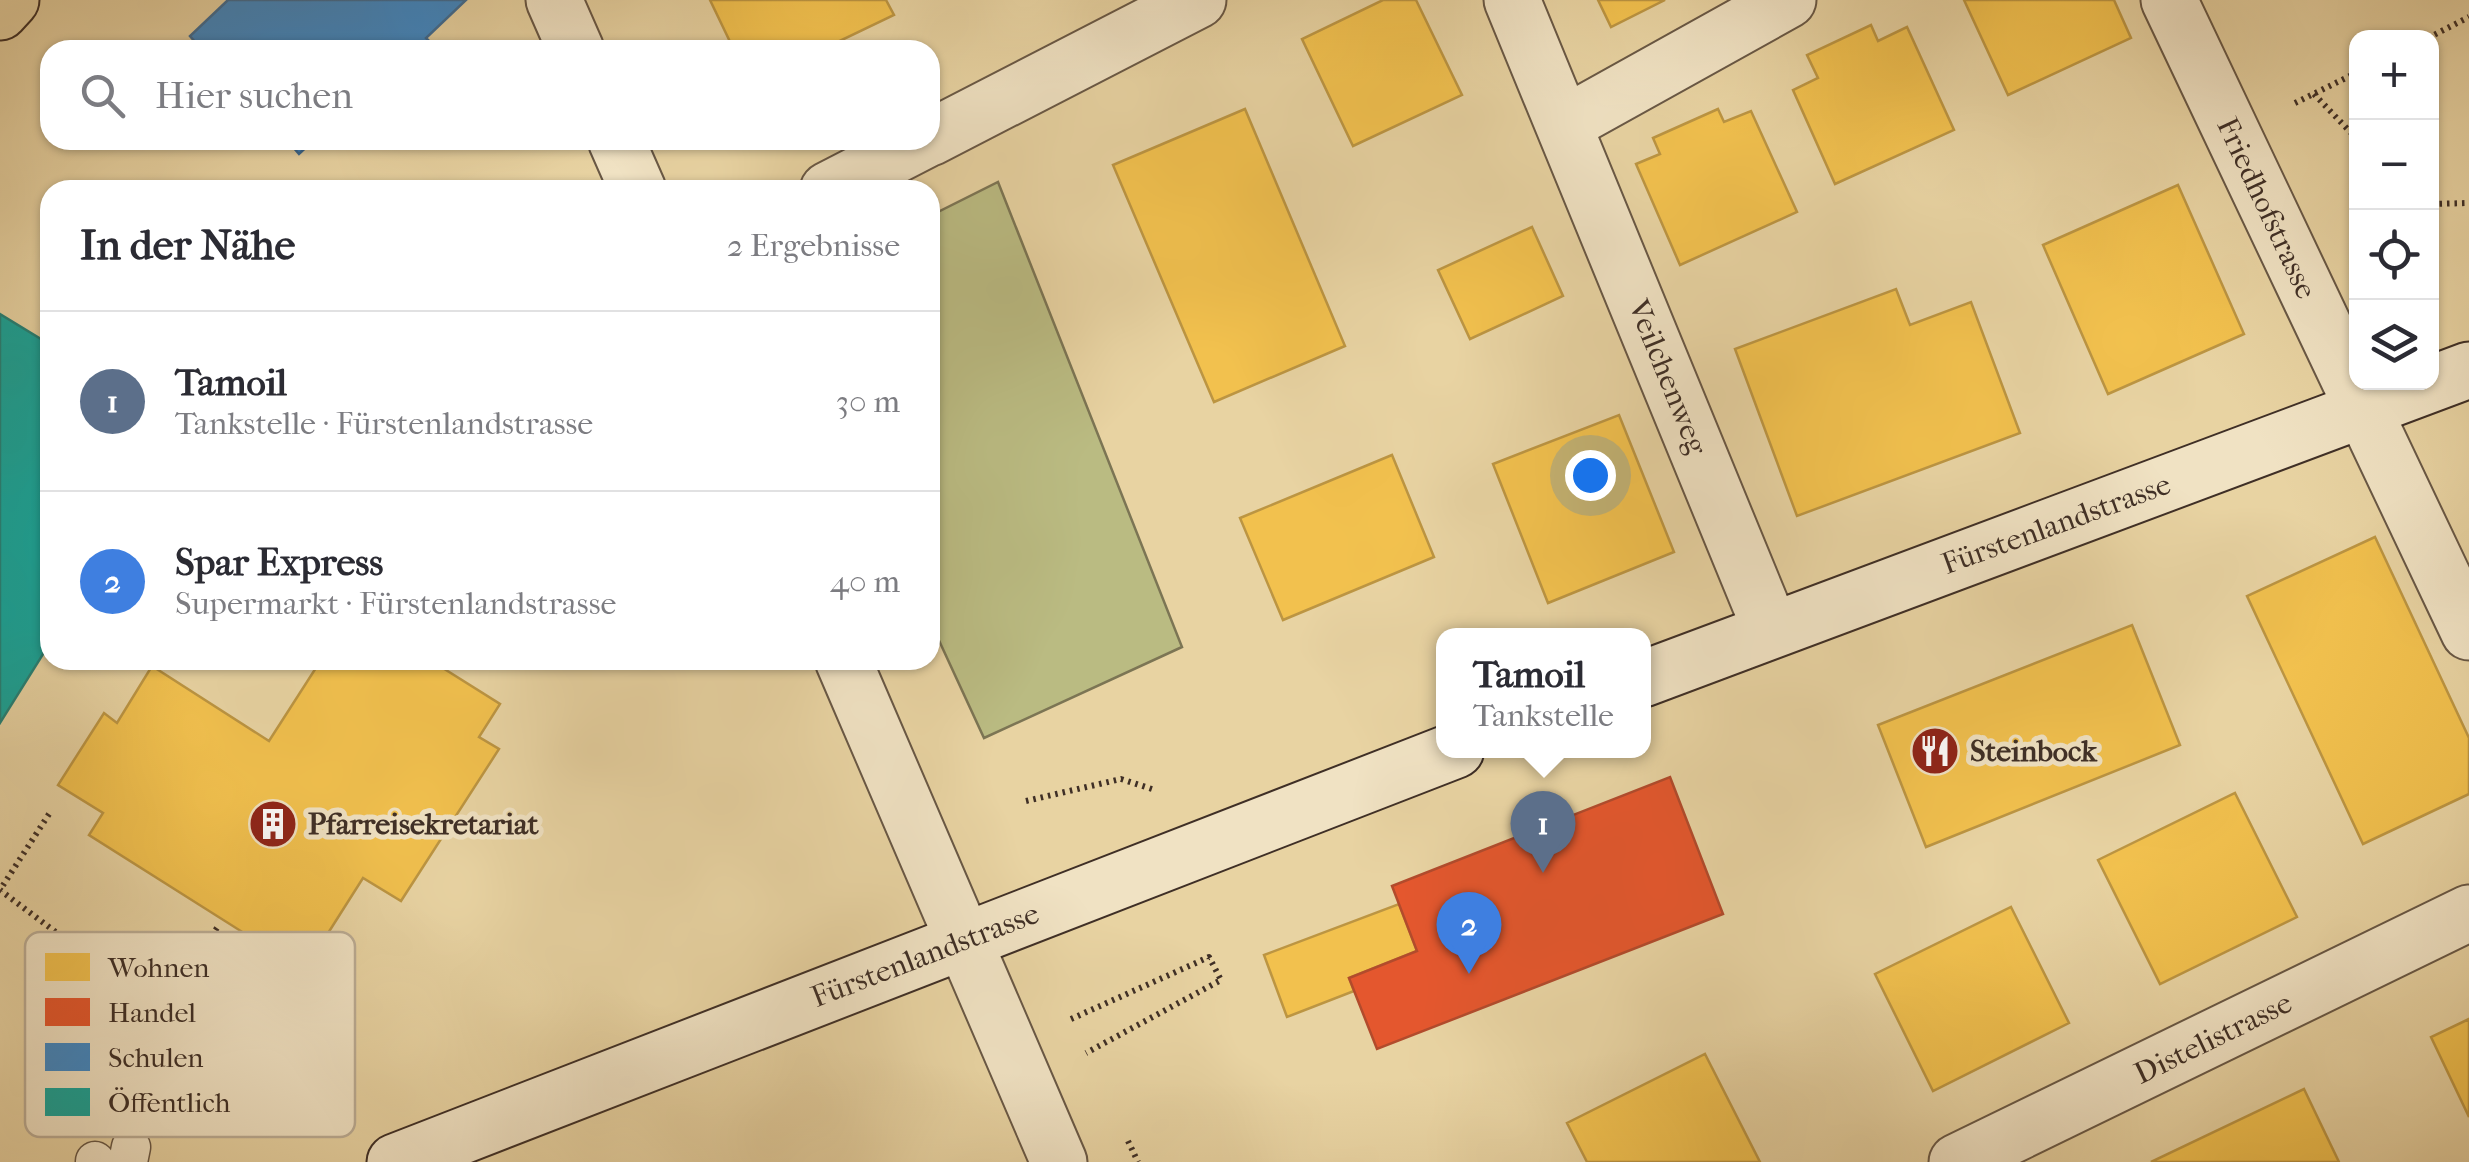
<!DOCTYPE html>
<html lang="de">
<head>
<meta charset="utf-8">
<style>
	:root { --surface:#fff; --page:#f2f2f3; --text:#2b2b33; --muted:#7c7c81; --line:#e1e1e2; --accent:#d93025 }
	body { margin:0; font-family:"IM FELL French Canon",serif; background:var(--page); color:var(--text) }
	.controls { position:absolute; right:30px; top:30px; display:grid; overflow:hidden; border-radius:20px; box-shadow:0 2px 8px #0004 }
	.controls button { width:90px; height:90px; display:grid; place-items:center; padding:0; border:0; border-bottom:2px solid var(--line); background:var(--surface); color:var(--text); font:50px sans-serif }
	.you { position:absolute; left:1590px; top:475px; width:35px; height:35px; margin:-25px; border:8px solid #fff; border-radius:50%; background:#1a73e8; box-shadow:0 0 0 15px #1a73e833 }
	.badge { display:grid; place-items:center; width:65px; height:65px; border-radius:50%; background:var(--accent); color:#fff; font-size:32px; font-weight:700 }
	.pin { position:absolute; translate:-50% -82px; filter:drop-shadow(0 2px 5px #0008) }
	.pin::after { content:''; position:absolute; top:52px; width:35px; height:30px; background:inherit; clip-path:polygon(0 0,100% 0,50% 100%) }
	.popup { position:absolute; left:1436px; top:628px; width:215px; height:130px; box-sizing:border-box; display:grid; place-content:center; border-radius:20px; background:var(--surface); filter:drop-shadow(0 2px 8px #0005); font-size:32px; white-space:nowrap; color:var(--muted) }
	.popup b { font-size:38px; color:var(--text) }
	.popup::after { content:''; position:absolute; left:50%; top:100%; margin-left:-20px; border:20px solid transparent; border-top-color:var(--surface) }
	.list { margin:0; padding:0; list-style:none }
	h2 { display:flex; justify-content:space-between; align-items:center; height:130px; margin:0; padding:0 40px; font-size:42px }
	h2 small { font-size:32px; font-weight:400; color:var(--muted) }
	.list li { display:grid; grid-template-columns:65px 1fr auto; gap:30px; align-items:center; box-sizing:border-box; height:180px; padding:0 40px; border-top:2px solid var(--line) }
	.list b { display:block; font-size:38px; white-space:nowrap }
	.list p { margin:0; font-size:32px; white-space:nowrap; color:var(--muted) }
	.list em { font-size:32px; font-style:normal; color:var(--muted) }
	.icon { flex:none; width:55px; height:55px; fill:none; stroke:currentColor; stroke-width:2; stroke-linecap:round; stroke-linejoin:round }
	.map { position:relative; flex:none; width:2469px; height:1162px; overflow:hidden }
	.search { position:absolute; background:var(--surface); box-shadow:0 2px 8px #0004; left:40px; top:40px; width:900px; height:110px; display:flex; align-items:center; gap:25px; box-sizing:border-box; padding:0 35px; border-radius:30px; color:var(--muted); font-size:38px }
	.panel { position:absolute; background:var(--surface); box-shadow:0 2px 8px #0004; left:40px; top:180px; width:900px; height:490px; border-radius:30px }
	.map>svg:first-child { display:block }
	.green { fill:#babb82; stroke:#7c7554; stroke-width:2.5 }
	.homes { fill:#f2c14e; stroke:#bc9542; stroke-width:2.5 }
	.shops { fill:#e4572e; stroke:#b24b2c; stroke-width:2.5 }
	.schools { fill:#3f88c5; stroke:#3f6d95; stroke-width:2.5 }
	.public { fill:#17a398; stroke:#238076; stroke-width:2.5 }
	.lines { fill:none; stroke-linecap:round; stroke-linejoin:round }
	.lane-casing { stroke:#695845; stroke-width:41 }
	.street-casing { stroke:#695845; stroke-width:59 }
	.secondary-casing { stroke:#3f2f26; stroke-width:59 }
	.primary-casing { stroke:#3f2f26; stroke-width:59 }
	.path { stroke:#3f2f26; stroke-width:6; stroke-dasharray:2.5 5; stroke-linecap:butt }
	.lane { stroke:#f0e2c3; stroke-width:38 }
	.street { stroke:#f0e2c3; stroke-width:55 }
	.secondary { stroke:#f0e2c3; stroke-width:55 }
	.primary { stroke:#e8d3a2; stroke-width:55 }
	.labels { text-anchor:middle; stroke-width:10; stroke-linejoin:round; paint-order:stroke }
	.street-label { font-size:30px; fill:#3f2f26; stroke:#f0e2c3 }
	.poi-label { font-size:30px; font-weight:bold; fill:#3f2f26; stroke:#f0e2c3; text-anchor:start }
	.key { fill:#f0e2c3; stroke:#bbac94; stroke-width:2.5 }
	.key-label { font-size:28px; fill:#3f2f26 }
</style>
</head>
<body>
<div class="map">
<svg width="2469" height="1162" viewBox="0 0 2469 1162">
	<rect width="100%" height="100%" fill="#e8d3a2"/>
	<filter id="stains"><feTurbulence type="fractalNoise" baseFrequency=".002" numOctaves="4"/><feColorMatrix values="0 0 0 0 .2 0 0 0 0 .09 0 0 0 0 .02 0 0 0 .5 -.17"/></filter>
	<radialGradient id="worn" r=".72"><stop offset=".6" stop-color="#630" stop-opacity="0"/><stop offset="1" stop-color="#630" stop-opacity=".3"/></radialGradient>
	<path class="green" d="M 998,182 L 1182,647 L 984,738 L 930,621 L 930,216 Z"/>
	<path class="homes" d="M 710,0 L 886,0 L 894,15 L 821,50 L 734,50 Z
		M 1383,0 L 1416,0 L 1462,95 L 1353,146 L 1302,39 Z
		M 1598,0 L 1665,0 L 1611,27 Z
		M 1964,0 L 2114,0 L 2131,38 L 2008,95 Z
		M 1871,25 L 1878,41 L 1907,27 L 1954,130 L 1835,184 L 1793,90 L 1818,78 L 1807,55 Z
		M 1245,109 L 1345,346 L 1214,402 L 1113,165 Z
		M 1718,109 L 1724,122 L 1751,111 L 1797,212 L 1680,265 L 1636,164 L 1660,154 L 1653,138 Z
		M 2178,185 L 2244,334 L 2108,394 L 2043,245 Z
		M 1532,227 L 1563,296 L 1470,339 L 1438,270 Z
		M 1896,289 L 1910,325 L 1971,302 L 2020,433 L 1797,516 L 1735,349 Z
		M 1619,415 L 1674,552 L 1548,603 L 1493,464 Z
		M 1392,455 L 1434,557 L 1283,620 L 1240,518 Z
		M 2375,537 L 2469,738 L 2469,794 L 2363,844 L 2247,596 Z
		M 2132,625 L 2180,745 L 1926,847 L 1878,725 Z
		M 321,660 L 430,660 L 500,704 L 479,737 L 499,749 L 401,901 L 363,878 L 304,971 L 89,835 L 103,813 L 58,785 L 104,713 L 117,723 L 152,666 L 269,741 Z
		M 2235,793 L 2297,917 L 2160,984 L 2098,860 Z
		M 1399,904 L 1417,951 L 1349,978 L 1354,991 L 1287,1017 L 1264,955 Z
		M 2011,907 L 2069,1023 L 1933,1091 L 1875,974 Z
		M 2469,1019 L 2469,1117 L 2431,1037 Z
		M 1705,1054 L 1760,1162 L 1587,1162 L 1567,1123 Z
		M 2304,1089 L 2339,1162 L 2151,1162 Z"/>
	<path class="shops" d="M 1670,777 L 1723,914 L 1377,1049 L 1349,978 L 1417,951 L 1392,886 Z"/>
	<path class="schools" d="M 228,0 L 466,0 L 426,38 L 438,50 L 202,50 L 190,36 Z
		M 287,140 L 314,140 L 299,154 Z"/>
	<path class="public" d="M 0,314 L 41,339 L 50,325 L 50,643 L 0,723 Z"/>
	<g class="lines">
		<g class="lane-casing">
			<path id="lane" d="M 95,1161 L 96,1162
				M 128,1162 L 131,1147"/>
		</g>
		<g class="street-casing">
			<path id="street" d="M 554,0 L 576,50
				M 1512,0 L 1771,630
				M 2169,0 L 2469,632
				M 1565,124 L 1788,0
				M 930,138 L 1198,0
				M 616,140 L 638,190
				M 828,190 L 925,140
				M 843,660 L 1059,1162
				M 1957,1162 L 2469,913"/>
		</g>
		<g class="secondary-casing">
			<path id="secondary" d="M 1643,679 L 2469,370
				M 395,1162 L 1456,750"/>
		</g>
		<g class="primary-casing">
			<path id="primary" d="M 0,12 L 11,0"/>
		</g>
		<path class="path" d="M 2428,38 L 2469,17
			M 2314,94 L 2356,138
			M 2295,103 L 2356,73
			M 2432,204 L 2469,203
			M 1026,801 L 1121,779 L 1155,790
			M 49,814 L 0,890 L 82,952 L 108,990 L 145,1091
			M 1071,1019 L 1209,957 L 1221,980 L 1086,1053
			M 131,1054 L 219,925
			M 1128,1141 L 1138,1162"/>
		<use href="#lane" class="lane"/>
		<use href="#street" class="street"/>
		<use href="#secondary" class="secondary"/>
		<use href="#primary" class="primary"/>
	</g>
	<defs>
		<g id="restaurant-disc" transform="scale(2.5)"><circle r="9.5" fill="#8f2418" stroke="#f0e2c3"/><path d="M-5-6h1v4h1v-4h1v4h1v-4h1v5L-1.5 .5V6h-2V.5L-5-1ZM5-6V6H3V1.5H1.5Q1.5-4 5-6Z" fill="#fff"/></g>
		<g id="building-disc" transform="scale(2.5)"><circle r="9.5" fill="#8f2418" stroke="#f0e2c3"/><path d="M-4-6H4V6H1V3H-1V6H-4ZM-2.5-4.3h1.7v1.8h-1.7ZM.8-4.3h1.7v1.8H.8ZM-2.5-1h1.7V.8h-1.7ZM.8-1h1.7V.8H.8Z" fill="#fff"/></g>
	</defs>
	<g fill-rule="evenodd">
		<use href="#restaurant-disc" x="1935" y="751"/>
		<use href="#building-disc" x="273" y="824"/>
	</g>
	<g class="labels">
		<g class="street-label">
			<text transform="translate(2267 208) rotate(65)" y="10">Friedhofstrasse</text>
			<text transform="translate(1668 377) rotate(68)" y="10">Veilchenweg</text>
			<text transform="translate(2056 524) rotate(-20)" y="10">Fürstenlandstrasse</text>
			<text transform="translate(925 955) rotate(-21)" y="10">Fürstenlandstrasse</text>
			<text transform="translate(2213 1038) rotate(-26)" y="10">Distelistrasse</text>
		</g>
		<g class="poi-label">
			<text x="1970" y="761">Steinbock</text>
			<text x="308" y="834">Pfarreisekretariat</text>
		</g>
	</g>
	<rect x="25" y="932" width="330" height="205" rx="15" class="key"/>
	<rect x="45" y="953" width="45" height="28" fill="#f2c14e"/>
	<rect x="45" y="998" width="45" height="28" fill="#e4572e"/>
	<rect x="45" y="1043" width="45" height="28" fill="#3f88c5"/>
	<rect x="45" y="1088" width="45" height="28" fill="#17a398"/>
	<g class="key-label">
		<text x="108" y="977">Wohnen</text>
		<text x="108" y="1022">Handel</text>
		<text x="108" y="1067">Schulen</text>
		<text x="108" y="1112">Öffentlich</text>
	</g>
	<rect width="100%" height="100%" filter="url(#stains)"/>
	<rect width="100%" height="100%" fill="url(#worn)"/>
</svg>
<div class="controls">
<button>+</button>
<button>−</button>
<button><svg class="icon" aria-label="locate" viewBox="0 0 24 24"><circle cx="12" cy="12" r="6"/><path d="M12 2v4M12 18v4M2 12h4M18 12h4"/></svg></button>
<button><svg class="icon" aria-label="layers" viewBox="0 0 24 24"><path d="M12 4l9 5-9 5-9-5zM3 14l9 5 9-5"/></svg></button>
</div>
<div class="you"></div>
<div class="pin badge" style="left:1543px;top:873px;background:#5c6f8a">1</div>
<div class="popup"><b>Tamoil</b>Tankstelle</div>
<div class="pin badge" style="left:1469px;top:974px;background:#3f7fe0">2</div>
<div class="search"><svg class="icon" aria-label="search" viewBox="0 0 24 24"><circle cx="10" cy="10" r="6"/><path d="M15 15l6 6"/></svg>Hier suchen</div>
<section class="panel">
<h2>In der Nähe<small>2 Ergebnisse</small></h2>
<ul class="list">
<li><span class="badge" style="background:#5c6f8a">1</span><div><b>Tamoil</b><p>Tankstelle · Fürstenlandstrasse</p></div><em>30 m</em></li>
<li><span class="badge" style="background:#3f7fe0">2</span><div><b>Spar Express</b><p>Supermarkt · Fürstenlandstrasse</p></div><em>40 m</em></li>
</ul>
</section>
</div>
</body>
</html>
